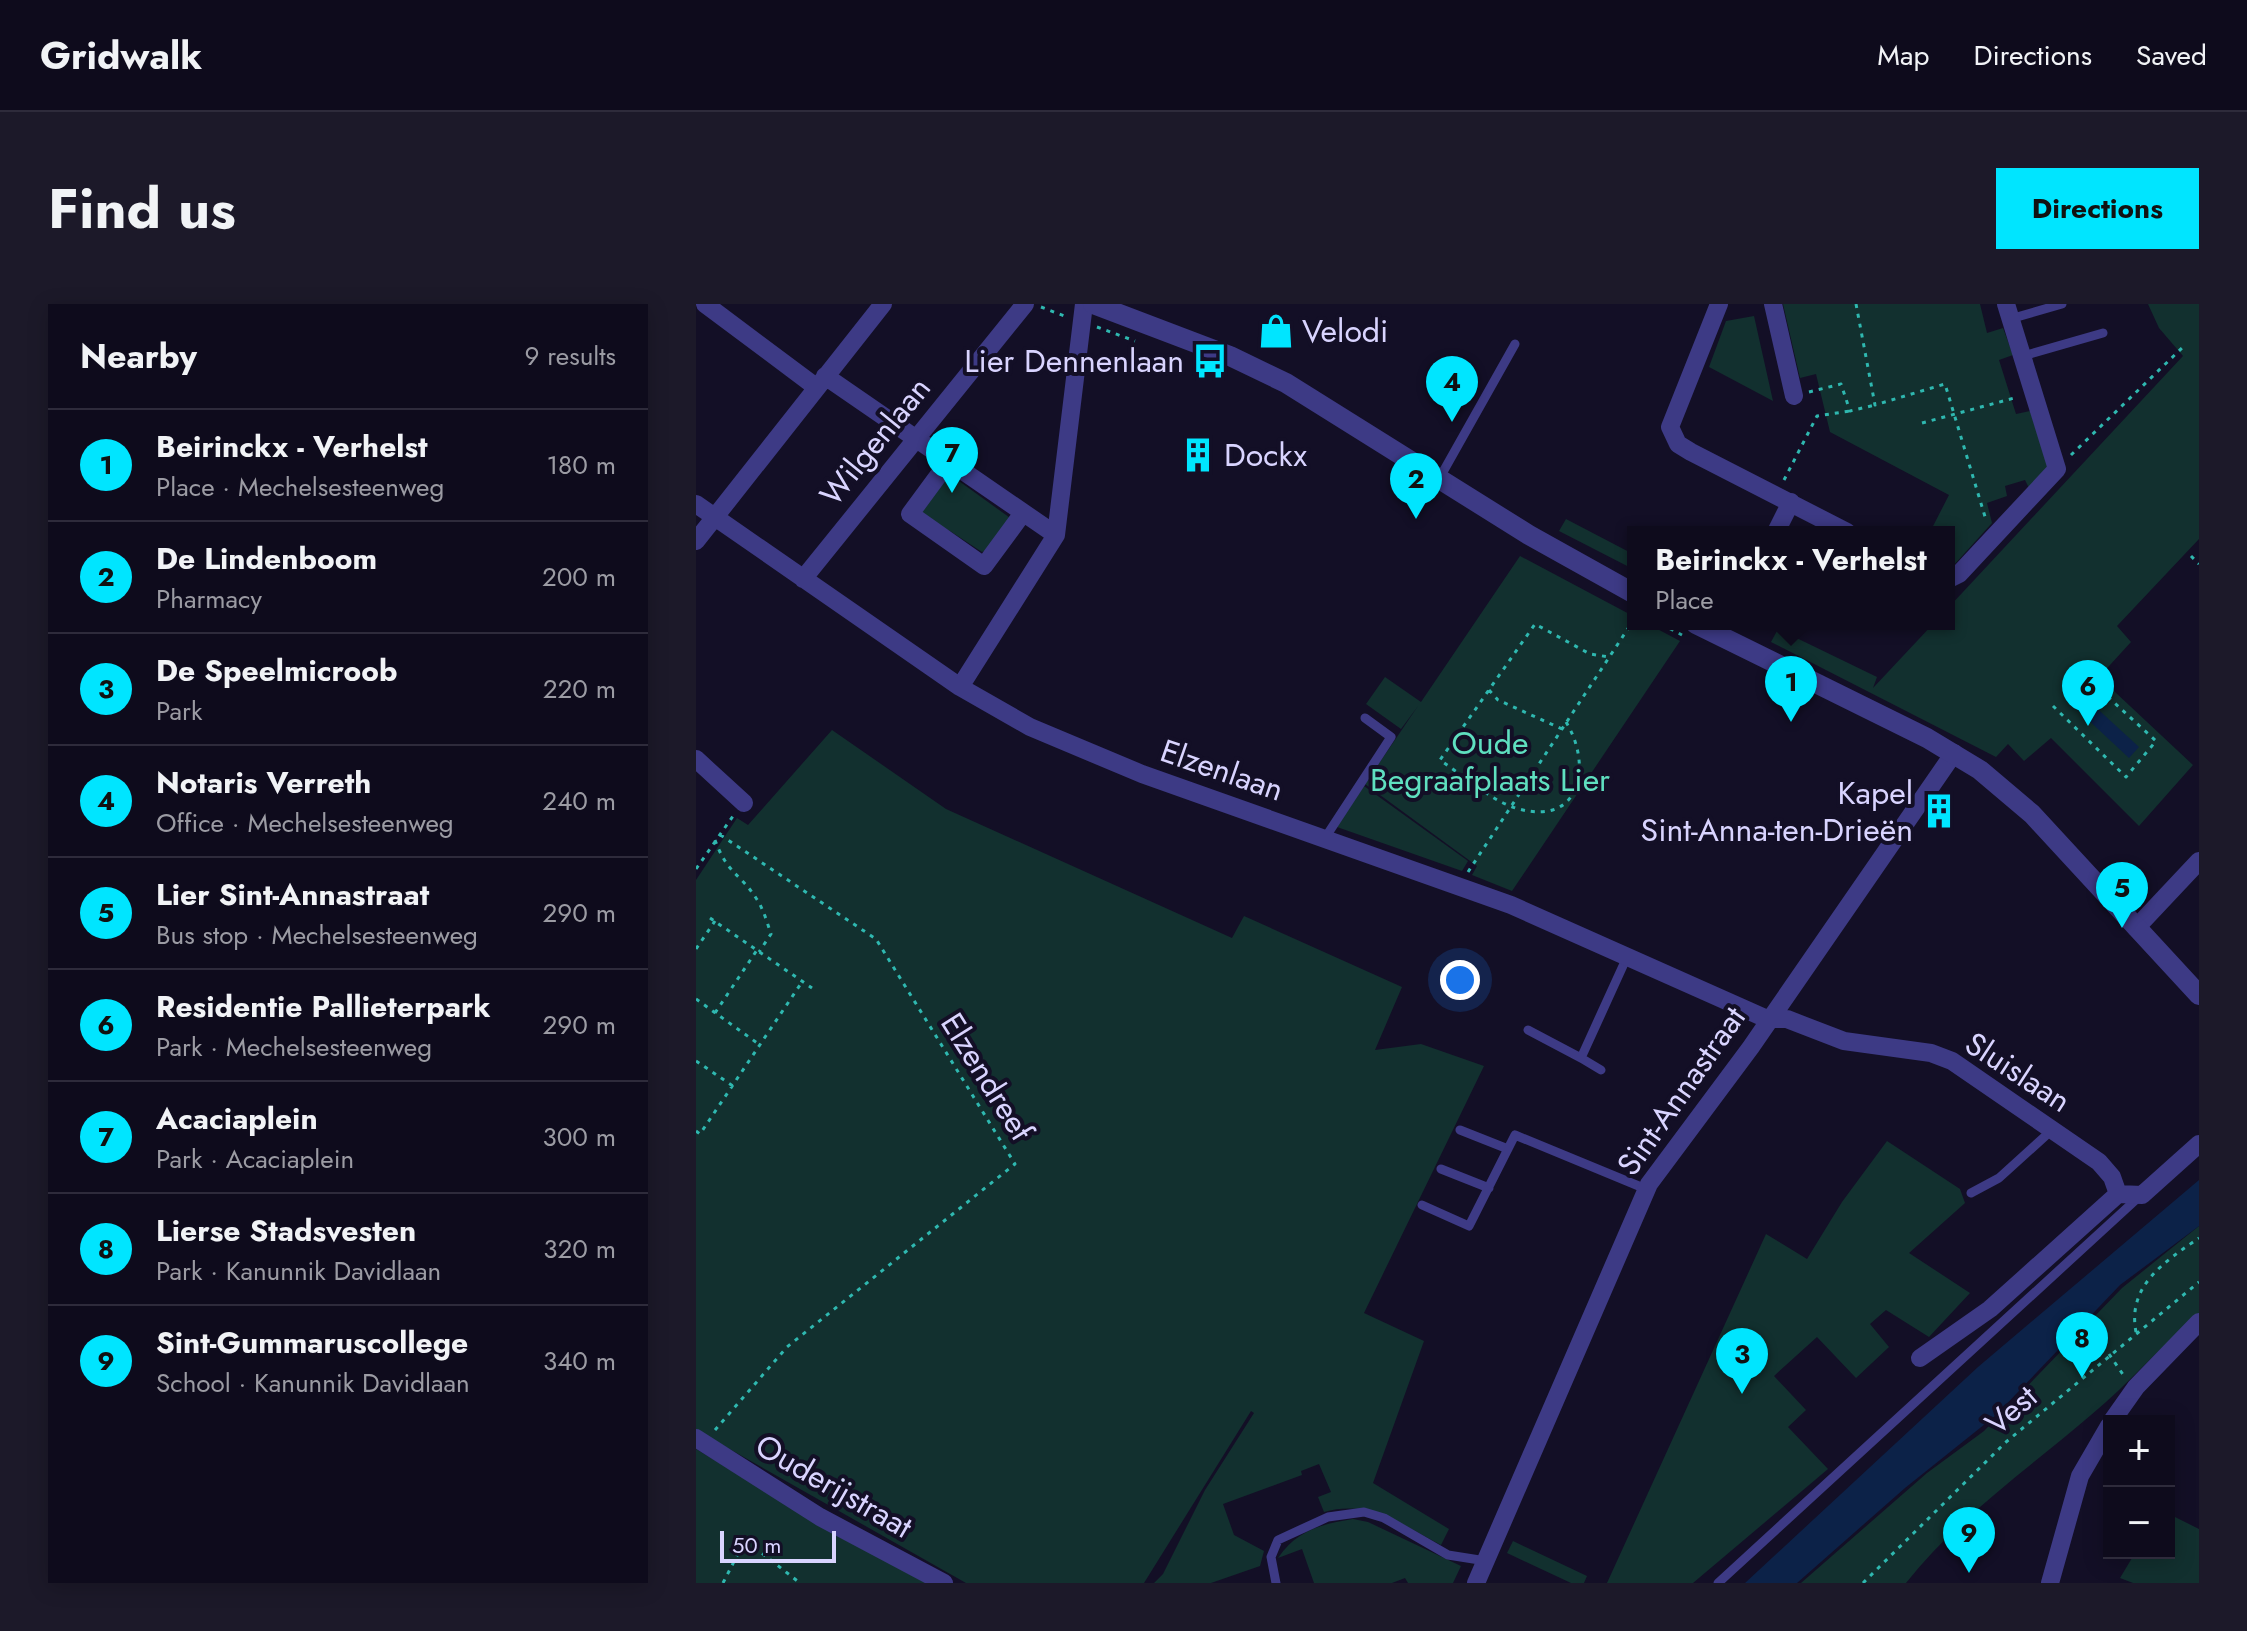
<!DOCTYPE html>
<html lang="en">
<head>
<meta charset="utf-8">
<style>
	:root { --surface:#0e0b1c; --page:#1c1929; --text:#f1f3f6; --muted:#9b9ba3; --line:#2e2b3b; --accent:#00e5ff }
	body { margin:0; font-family:Jost,sans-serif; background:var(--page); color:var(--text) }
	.controls { position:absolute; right:24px; bottom:24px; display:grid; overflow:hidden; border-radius:0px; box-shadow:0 4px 20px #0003 }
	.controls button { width:72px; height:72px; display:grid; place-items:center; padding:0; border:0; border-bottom:2px solid var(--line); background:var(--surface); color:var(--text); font:40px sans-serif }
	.scale { position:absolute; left:24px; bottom:20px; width:116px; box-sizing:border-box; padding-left:8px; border:4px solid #d9d4ff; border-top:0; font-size:22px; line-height:28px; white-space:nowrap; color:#d9d4ff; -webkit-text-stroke:6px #130f26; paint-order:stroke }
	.you { position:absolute; left:764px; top:676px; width:28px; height:28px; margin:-20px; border:6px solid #fff; border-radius:50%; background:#1a73e8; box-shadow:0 0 0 12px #1a73e833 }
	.badge { display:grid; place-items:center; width:52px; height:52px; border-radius:50%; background:var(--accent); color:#111; font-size:26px; font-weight:700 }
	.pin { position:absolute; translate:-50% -66px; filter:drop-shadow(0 2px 4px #0008) }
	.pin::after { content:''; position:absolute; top:42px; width:28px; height:24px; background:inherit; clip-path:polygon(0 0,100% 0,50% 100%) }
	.popup { position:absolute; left:931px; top:222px; width:328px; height:104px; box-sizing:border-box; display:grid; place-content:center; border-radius:0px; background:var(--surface); filter:drop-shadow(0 2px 6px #0005); font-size:26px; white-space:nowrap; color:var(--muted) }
	.popup b { font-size:30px; color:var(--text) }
	.popup::after { content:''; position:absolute; left:50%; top:100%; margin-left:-16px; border:16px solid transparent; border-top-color:var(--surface) }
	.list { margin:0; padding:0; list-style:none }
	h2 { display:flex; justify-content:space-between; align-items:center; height:104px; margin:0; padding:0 32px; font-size:34px }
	h2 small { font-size:26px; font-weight:400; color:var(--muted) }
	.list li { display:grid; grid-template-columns:52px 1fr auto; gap:24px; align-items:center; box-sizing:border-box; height:112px; padding:0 32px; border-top:2px solid var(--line) }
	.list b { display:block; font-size:30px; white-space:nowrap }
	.list p { margin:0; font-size:26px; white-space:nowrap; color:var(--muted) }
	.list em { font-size:26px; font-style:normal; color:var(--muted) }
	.map { position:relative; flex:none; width:1503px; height:1279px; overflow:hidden; border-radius:0px }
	header { display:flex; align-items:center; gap:48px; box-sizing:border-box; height:112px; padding:0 40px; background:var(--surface); border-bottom:2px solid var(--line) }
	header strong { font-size:38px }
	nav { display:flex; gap:44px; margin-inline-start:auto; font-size:28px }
	.intro { display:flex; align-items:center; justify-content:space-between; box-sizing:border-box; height:192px; padding:0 48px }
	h1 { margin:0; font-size:56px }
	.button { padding:20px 36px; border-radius:0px; background:var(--accent); color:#111; font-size:28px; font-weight:700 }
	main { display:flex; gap:48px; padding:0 48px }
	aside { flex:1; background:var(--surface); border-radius:0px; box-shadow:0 4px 20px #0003 }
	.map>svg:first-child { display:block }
	.green { fill:#12302f }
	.water { fill:#0c2248 }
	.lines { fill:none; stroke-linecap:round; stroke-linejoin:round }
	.path { stroke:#2fb8b0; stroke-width:3; stroke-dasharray:4 6; stroke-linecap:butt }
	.service { stroke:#3d3a85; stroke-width:9 }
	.minor { stroke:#3d3a85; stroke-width:18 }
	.tertiary { stroke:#3d3a85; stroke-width:20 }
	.labels { text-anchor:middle; stroke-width:8; stroke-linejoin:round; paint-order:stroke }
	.poi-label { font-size:32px; fill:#d9d4ff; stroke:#130f26; text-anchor:start }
	.street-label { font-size:32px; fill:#d9d4ff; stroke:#130f26 }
	.park-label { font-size:32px; fill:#5fe0c0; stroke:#130f26 }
</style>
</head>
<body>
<header>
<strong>Gridwalk</strong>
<nav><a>Map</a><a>Directions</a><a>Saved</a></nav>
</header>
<div class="intro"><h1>Find us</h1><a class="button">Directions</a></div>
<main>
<aside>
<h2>Nearby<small>9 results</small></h2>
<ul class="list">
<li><span class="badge">1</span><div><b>Beirinckx - Verhelst</b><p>Place · Mechelsesteenweg</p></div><em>180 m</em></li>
<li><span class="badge">2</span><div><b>De Lindenboom</b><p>Pharmacy</p></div><em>200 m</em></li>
<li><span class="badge">3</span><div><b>De Speelmicroob</b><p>Park</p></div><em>220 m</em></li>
<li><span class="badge">4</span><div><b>Notaris Verreth</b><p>Office · Mechelsesteenweg</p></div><em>240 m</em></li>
<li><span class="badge">5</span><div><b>Lier Sint-Annastraat</b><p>Bus stop · Mechelsesteenweg</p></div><em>290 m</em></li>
<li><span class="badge">6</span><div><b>Residentie Pallieterpark</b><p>Park · Mechelsesteenweg</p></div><em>290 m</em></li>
<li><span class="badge">7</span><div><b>Acaciaplein</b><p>Park · Acaciaplein</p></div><em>300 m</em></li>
<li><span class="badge">8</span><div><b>Lierse Stadsvesten</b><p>Park · Kanunnik Davidlaan</p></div><em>320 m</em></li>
<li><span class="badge">9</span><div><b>Sint-Gummaruscollege</b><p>School · Kanunnik Davidlaan</p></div><em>340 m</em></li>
</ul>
</aside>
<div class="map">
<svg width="1503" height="1279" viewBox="0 0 1503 1279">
	<rect width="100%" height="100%" fill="#130f26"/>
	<path class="green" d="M 1087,0 L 1284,0 L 1291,29 L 1307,24 L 1317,51 L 1303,56 L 1320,110 L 1334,107 L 1353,166 L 1333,184 L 1329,176 L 1309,182 L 1311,192 L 1291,199 L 1296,219 L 1257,262 L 1253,262 L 1253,228 L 1234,228 L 1253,191 L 1134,128 L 1120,70 L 1104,74 Z
		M 1452,0 L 1503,0 L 1503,235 L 1421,322 L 1435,338 L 1403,373 L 1497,461 L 1443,522 L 1355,434 L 1328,457 L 1312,440 L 1300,453 L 1075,338 L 1082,325 L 1181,373 L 1177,384 L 1237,320 L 1253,320 L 1253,303 L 1487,52 L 1463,24 Z
		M 1058,12 L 1077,97 L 1013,63 L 1030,17 Z
		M 249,167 L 317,216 L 297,244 L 286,248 L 254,227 L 217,211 Z
		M 870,215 L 937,250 L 937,265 L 863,227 Z
		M 824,252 L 937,312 L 937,320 L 952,320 L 984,337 L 816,587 L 776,571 L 781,562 L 669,480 L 722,402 L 705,425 L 670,400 L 689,373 L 725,398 Z
		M 136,426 L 250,505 L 536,634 L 548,612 L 706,683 L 679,746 L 725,740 L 788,762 L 668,1009 L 728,1037 L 677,1179 L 753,1225 L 745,1241 C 706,1221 673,1195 628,1208 L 622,1193 L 635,1188 L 623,1160 L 605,1167 L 606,1171 L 527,1200 L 538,1231 L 568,1247 L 564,1262 L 515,1279 L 458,1279 L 467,1270 L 509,1186 L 558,1109 L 555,1107 L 448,1279 L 270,1279 L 0,1126 L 0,576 L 41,514 L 52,521 Z
		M 668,482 L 772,557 L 766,567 L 641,523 Z
		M 1191,837 L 1264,885 L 1269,899 L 1213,949 L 1274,989 L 1233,1033 L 1190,1006 L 1174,1020 L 1193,1043 L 1160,1074 L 1121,1033 L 1078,1072 L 1110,1106 L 1092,1123 L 1132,1165 L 997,1279 L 911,1279 L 1070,930 L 1111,955 L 1146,898 Z
		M 1503,922 L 1503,1012 C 1463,1042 1433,1080 1395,1111 C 1332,1165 1262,1213 1210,1279 L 1105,1279 L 1231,1169 L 1288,1127 L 1426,984 Z
		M 0,1145 L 149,1235 L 230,1279 L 0,1279 Z
		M 1473,1210 L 1503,1225 L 1503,1279 L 1437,1279 L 1424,1274 L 1439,1249 L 1473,1249 Z
		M 657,1215 L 672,1218 L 765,1262 L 757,1279 L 712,1279 L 709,1274 L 696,1279 L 618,1279 L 606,1245 L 582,1254 C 600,1227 625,1220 657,1215 Z
		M 817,1237 L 891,1272 L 888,1279 L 875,1279 L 811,1249 Z"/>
	<path class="water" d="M 1382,387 L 1443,443 L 1433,454 L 1372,397 Z
		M 1503,876 L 1503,922 L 1424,981 L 1299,1112 L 1209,1184 L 1101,1279 L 1049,1279 L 1282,1063 Z"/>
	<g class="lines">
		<path class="path" d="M 1160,0 L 1179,101 L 1249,80 L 1290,216
			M 345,3 L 371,13
			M 401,23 L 439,37
			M 1113,88 L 1145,80 L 1154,107 L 1179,101
			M 1226,119 L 1322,93
			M 1375,151 L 1488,42
			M 1088,176 L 1121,112 L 1154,107
			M 1495,252 L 1503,260
			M 965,320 L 986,331
			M 793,386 L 802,396 L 866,425
			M 1357,402 L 1430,473 L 1460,437 L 1387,370
			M 870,418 C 896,460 886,522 823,505 C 796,498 768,472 744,456 L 839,320 L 894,350 L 913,353
			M 19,536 C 32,571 43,568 60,594 C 67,604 71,618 75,630 L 63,648
			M 0,565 L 37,512
			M 772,568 L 937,317
			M 14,614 L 116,684
			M 0,645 L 19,617
			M 0,695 L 64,741
			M 19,709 L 61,646
			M 0,757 L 37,782
			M 0,827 L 4,830 L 106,678
			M 1440,1028 C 1431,982 1468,958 1503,934
			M 1413,1050 L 1428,1072
			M 19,1126 L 91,1043 L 319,860 L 180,635 L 23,530
			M 27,1279 L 49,1236 L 104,1279
			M 1167,1279 L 1310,1138 L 1503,978"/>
		<path class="service" d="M 1314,15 L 1366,0
			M 1327,52 L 1407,29
			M 743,175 L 819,40
			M 629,534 L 695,433 L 669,414
			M 832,726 L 885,754
			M 905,766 L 885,754 L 931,653
			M 764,826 L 812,845
			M 745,865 L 793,884
			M 1275,889 L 1303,874 L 1356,826
			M 726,901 L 773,922 L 819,831 L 950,885
			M 580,1279 L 575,1253 L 582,1236 L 632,1213 L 668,1208 L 688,1214 L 752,1251 L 790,1257
			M 1022,1279 L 1444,892"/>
		<path class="minor" d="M 9,0 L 120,83
			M 1023,0 L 974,123 L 982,140 L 995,148 L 1151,228
			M 1077,0 L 1098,92
			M 129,72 L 360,231
			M 253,157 L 214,210 L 288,262 L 327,209
			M 0,200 L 264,383 L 334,423 L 446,470 L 815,601 L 1071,715 L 1091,715 L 1148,737 L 1235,749 L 1256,757 L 1403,858 L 1416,873 L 1422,890
			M 1080,228 L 1095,198
			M 0,237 L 187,0
			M 107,275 L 329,0
			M 1253,275 L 1263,270 L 1361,165 L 1310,0
			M 264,383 L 360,231 L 388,0
			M 0,455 L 48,499
			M 1440,624 L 1503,557
			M 1224,1054 L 1294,1005 L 1422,890 L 1446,891 L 1503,840
			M 1416,1117 L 1440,1083 L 1503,1018
			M 0,1134 L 124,1213 L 248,1279
			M 780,1279 L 953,880 L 1055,743 L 1258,449
			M 1354,1279 L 1384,1172 L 1413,1122"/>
		<path class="tertiary" d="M 397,0 L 534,52 L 590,79 L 833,231 L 937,289
			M 1000,320 L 1231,434 L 1284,466 L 1336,510 L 1503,691"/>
	</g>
	<defs>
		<g id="shop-bare" transform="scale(2.76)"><path d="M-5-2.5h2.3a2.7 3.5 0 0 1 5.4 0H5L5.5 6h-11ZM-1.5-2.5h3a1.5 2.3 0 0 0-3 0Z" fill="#00e5ff" stroke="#130f26" stroke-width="2.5" paint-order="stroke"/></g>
		<g id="bus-bare" transform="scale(2.76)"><path d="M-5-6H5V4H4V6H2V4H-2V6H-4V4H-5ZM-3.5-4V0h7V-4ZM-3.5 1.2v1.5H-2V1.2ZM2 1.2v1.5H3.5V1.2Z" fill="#00e5ff" stroke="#130f26" stroke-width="2.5" paint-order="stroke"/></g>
		<g id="building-bare" transform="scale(2.76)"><path d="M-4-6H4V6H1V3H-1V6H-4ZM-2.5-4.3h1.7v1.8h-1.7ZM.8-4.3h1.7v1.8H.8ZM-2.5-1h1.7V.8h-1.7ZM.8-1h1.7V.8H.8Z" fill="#00e5ff" stroke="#130f26" stroke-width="2.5" paint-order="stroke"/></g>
	</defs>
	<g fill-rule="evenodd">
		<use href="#shop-bare" x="580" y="27"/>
		<use href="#bus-bare" x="514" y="57"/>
		<use href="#building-bare" x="502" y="151"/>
		<use href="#building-bare" x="1243" y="507"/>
	</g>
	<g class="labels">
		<g class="poi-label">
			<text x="606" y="38">Velodi</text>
			<text x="488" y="68" text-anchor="end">Lier Dennenlaan</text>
			<text x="528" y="162">Dockx</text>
			<text x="1217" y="500" text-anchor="end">Kapel<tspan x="1217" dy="37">Sint-Anna-ten-Drieën</tspan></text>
		</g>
		<g class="street-label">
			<text transform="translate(179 137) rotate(-51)" y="11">Wilgenlaan</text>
			<text transform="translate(526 466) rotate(19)" y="11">Elzenlaan</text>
			<text transform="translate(1322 768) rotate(33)" y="11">Sluislaan</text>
			<text transform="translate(291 773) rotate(58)" y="11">Elzendreef</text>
			<text transform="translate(985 787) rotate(-55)" y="11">Sint-Annastraat</text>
			<text transform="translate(1315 1106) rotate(-41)" y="11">Vest</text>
			<text transform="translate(138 1182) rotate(30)" y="11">Ouderijstraat</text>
		</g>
		<g class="park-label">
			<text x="794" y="450">Oude<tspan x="794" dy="37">Begraafplaats Lier</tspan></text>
		</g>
	</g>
</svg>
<div class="controls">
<button>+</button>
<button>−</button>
</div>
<div class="scale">50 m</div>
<div class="you"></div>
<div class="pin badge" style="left:1095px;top:418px">1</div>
<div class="popup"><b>Beirinckx - Verhelst</b>Place</div>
<div class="pin badge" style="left:720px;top:215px">2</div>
<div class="pin badge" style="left:1046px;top:1090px">3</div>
<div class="pin badge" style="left:756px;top:118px">4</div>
<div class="pin badge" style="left:1426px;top:624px">5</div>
<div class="pin badge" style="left:1392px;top:422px">6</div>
<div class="pin badge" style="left:256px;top:189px">7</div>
<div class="pin badge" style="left:1386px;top:1074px">8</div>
<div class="pin badge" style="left:1273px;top:1269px">9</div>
</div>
</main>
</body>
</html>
